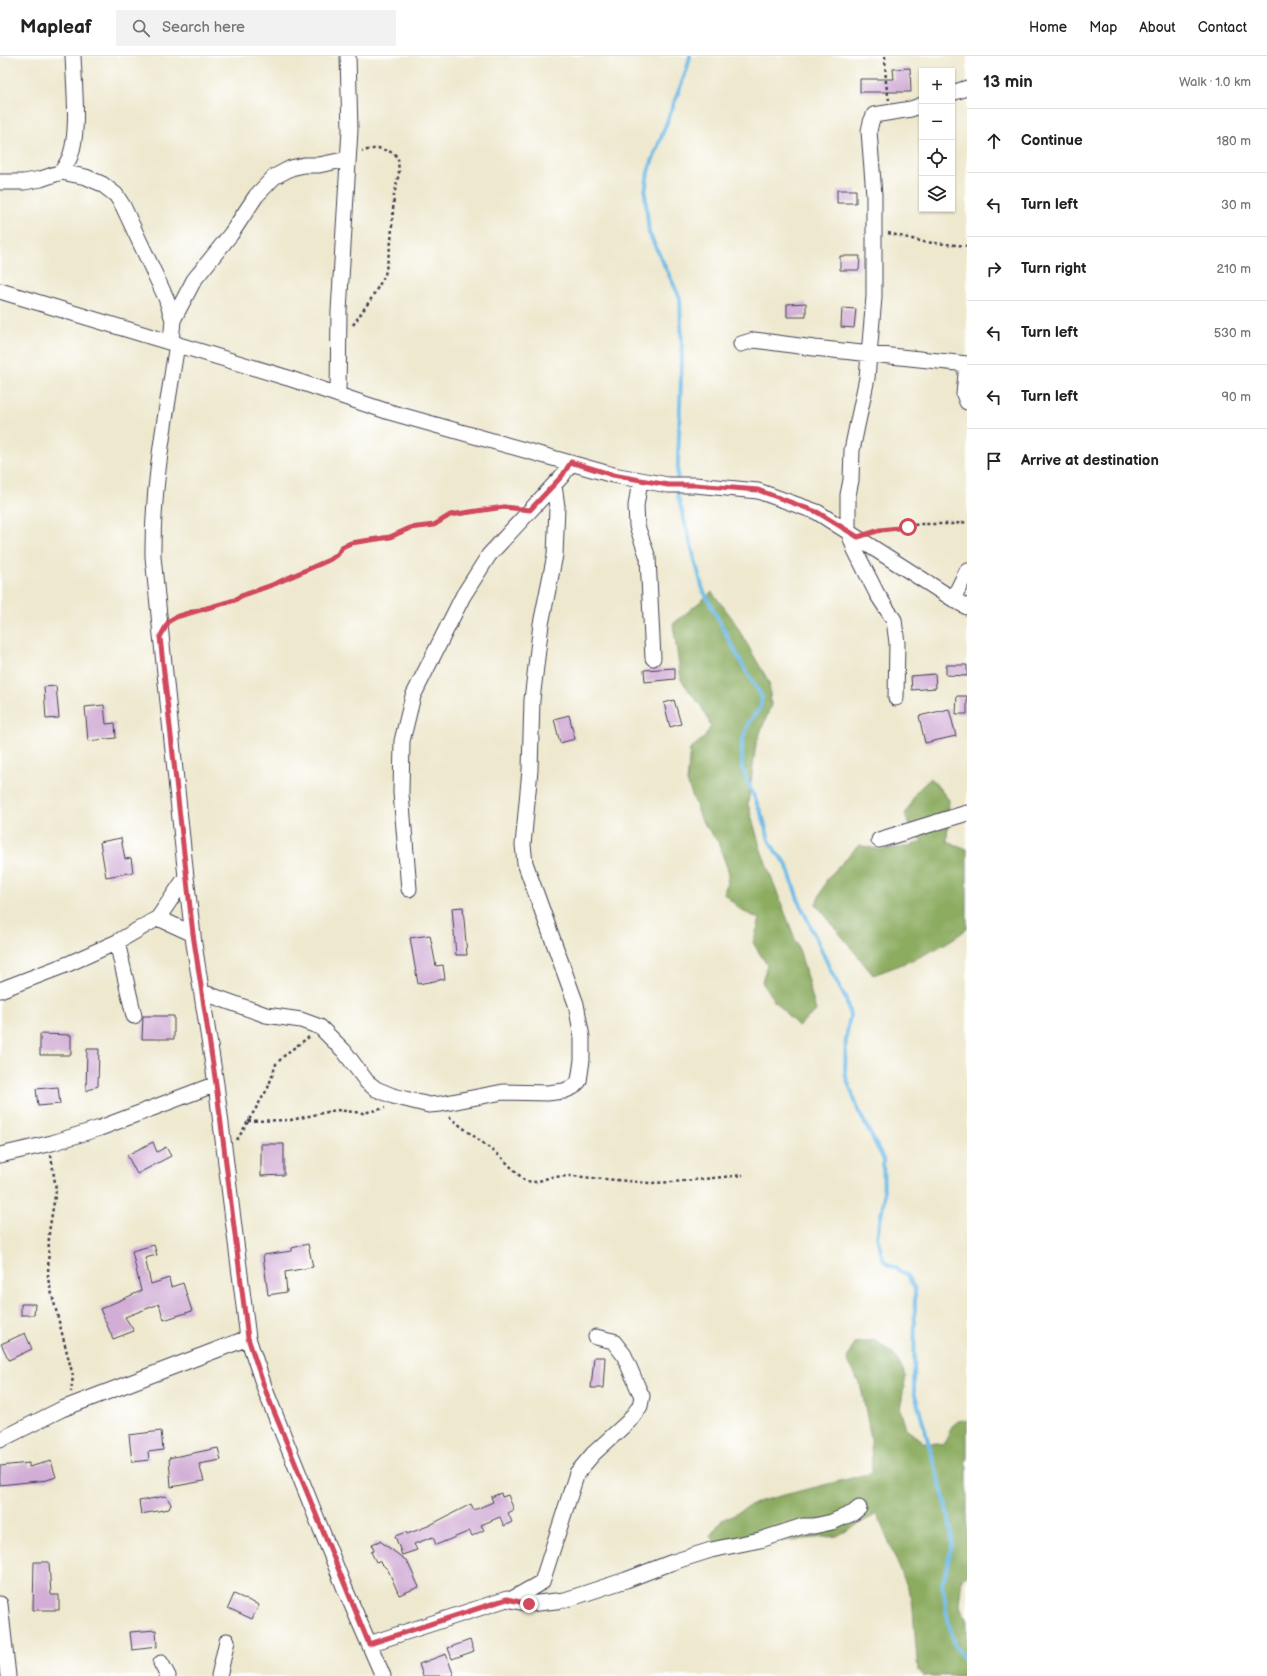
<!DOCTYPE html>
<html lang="en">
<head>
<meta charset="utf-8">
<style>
	:root { --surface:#fff; --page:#f2f2f2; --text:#222; --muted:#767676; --line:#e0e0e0 }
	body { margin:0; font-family:"Balsamiq Sans",sans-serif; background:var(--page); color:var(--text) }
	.controls { position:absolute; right:12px; top:12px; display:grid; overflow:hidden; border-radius:0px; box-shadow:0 1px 3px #0004 }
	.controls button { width:36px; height:36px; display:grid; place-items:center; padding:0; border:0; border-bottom:1px solid var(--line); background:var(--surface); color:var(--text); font:20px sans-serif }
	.stop { position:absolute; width:12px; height:12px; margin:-9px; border:3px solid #d1495b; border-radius:50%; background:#fff }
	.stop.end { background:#d1495b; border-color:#fff; box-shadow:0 1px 4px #0008 }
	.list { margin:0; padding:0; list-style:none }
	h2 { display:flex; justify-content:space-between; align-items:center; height:52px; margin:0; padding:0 16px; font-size:17px }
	h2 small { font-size:13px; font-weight:400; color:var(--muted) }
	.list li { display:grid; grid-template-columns:26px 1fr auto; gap:12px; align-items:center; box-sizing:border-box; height:64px; padding:0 16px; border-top:1px solid var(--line) }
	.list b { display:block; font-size:15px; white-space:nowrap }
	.list em { font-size:13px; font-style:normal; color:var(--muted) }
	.icon { flex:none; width:22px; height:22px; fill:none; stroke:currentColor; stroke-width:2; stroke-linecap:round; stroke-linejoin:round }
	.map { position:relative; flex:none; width:967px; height:1620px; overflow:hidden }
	header { display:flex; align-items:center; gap:24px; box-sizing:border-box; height:56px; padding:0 20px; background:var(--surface); border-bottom:1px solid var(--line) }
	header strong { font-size:19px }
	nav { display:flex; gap:22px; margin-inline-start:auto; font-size:14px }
	.search { width:280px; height:36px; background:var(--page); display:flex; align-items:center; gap:10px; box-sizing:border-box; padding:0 14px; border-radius:0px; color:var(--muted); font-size:15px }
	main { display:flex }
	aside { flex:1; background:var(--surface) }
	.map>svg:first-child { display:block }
	.forest { fill:#8cac60; stroke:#57674e }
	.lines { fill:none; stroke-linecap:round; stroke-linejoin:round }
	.stream { stroke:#6ebbe8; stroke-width:4 }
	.building { fill:#d2aed6 }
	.minor-casing { stroke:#414051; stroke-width:17 }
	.path { stroke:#414051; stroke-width:2.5; stroke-dasharray:3 3; stroke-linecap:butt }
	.minor { stroke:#fff; stroke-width:15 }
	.route { stroke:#d1495b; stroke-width:5 }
</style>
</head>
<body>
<header>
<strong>Mapleaf</strong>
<div class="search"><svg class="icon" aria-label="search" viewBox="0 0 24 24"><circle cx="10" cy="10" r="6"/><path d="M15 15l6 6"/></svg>Search here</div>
<nav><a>Home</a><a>Map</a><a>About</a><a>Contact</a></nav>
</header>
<main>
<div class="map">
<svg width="967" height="1620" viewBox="0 0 967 1620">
	<rect width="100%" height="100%" fill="#fff"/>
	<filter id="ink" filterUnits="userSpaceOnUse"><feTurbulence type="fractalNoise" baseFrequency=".025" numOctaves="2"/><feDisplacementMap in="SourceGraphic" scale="8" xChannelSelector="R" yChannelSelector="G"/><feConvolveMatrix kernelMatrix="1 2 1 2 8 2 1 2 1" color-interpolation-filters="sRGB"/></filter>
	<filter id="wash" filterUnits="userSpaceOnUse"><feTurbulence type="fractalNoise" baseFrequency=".012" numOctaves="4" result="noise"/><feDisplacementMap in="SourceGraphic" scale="16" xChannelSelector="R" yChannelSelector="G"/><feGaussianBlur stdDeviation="0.9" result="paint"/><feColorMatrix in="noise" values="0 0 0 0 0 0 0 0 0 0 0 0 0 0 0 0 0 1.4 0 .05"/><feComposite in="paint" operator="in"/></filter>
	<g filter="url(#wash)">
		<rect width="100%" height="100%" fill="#eee8ce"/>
		<path class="forest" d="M 712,536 L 732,562 L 769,626 L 771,649 L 756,688 L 748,748 L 761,794 L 800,896 L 816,955 L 798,970 L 774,945 L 762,926 L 767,909 L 753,887 L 760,863 L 742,855 L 724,838 L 729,817 L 718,786 L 702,765 L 687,726 L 690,693 L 705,681 L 711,670 L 701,650 L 681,624 L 673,568 Z
			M 931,722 L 949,744 L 947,785 L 967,793 L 967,873 C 938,895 907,907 873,919 L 816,848 L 827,823 L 859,789 L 880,794 L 904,791 L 923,786 L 915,777 L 905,759 L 916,736 Z
			M 875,1284 L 894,1298 L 906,1320 L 900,1353 L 906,1373 L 923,1386 L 944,1389 L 952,1370 L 961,1363 L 967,1365 L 967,1402 L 965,1406 L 967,1411 L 967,1520 L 962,1522 L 959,1548 L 967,1565 L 967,1620 L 923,1620 L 918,1615 L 912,1542 L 877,1458 L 837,1480 L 718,1491 L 710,1480 L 722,1464 L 760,1445 L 872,1417 L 871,1382 L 861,1331 L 847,1303 L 854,1287 Z"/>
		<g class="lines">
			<path class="stream" d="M 690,0 L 687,13 L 648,116 L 645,137 L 649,177 L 680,242 L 682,292 L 677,437 L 703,534 L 742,608 L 762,641 L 760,652 L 749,666 L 742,687 L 742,712 L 763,762 L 769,784 L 776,796 L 786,807 L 798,843 L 831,915 L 846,943 L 850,960 L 846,982 L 845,1018 L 859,1056 L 883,1102 L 884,1143 L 877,1181 L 884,1206 L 906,1218 L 915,1233 L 914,1335 L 949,1460 L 952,1487 L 943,1528 L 946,1555 L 954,1589 L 967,1606"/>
		</g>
		<g id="blocks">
			<path class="building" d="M 910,12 L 911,36 L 860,36 L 860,23 L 894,23 L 893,13 Z
				M 837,134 L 856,134 L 856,147 L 837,147 Z
				M 840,200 L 860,200 L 859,214 L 840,214 Z
				M 806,247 L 806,261 L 787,261 L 787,248 Z
				M 842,252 L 856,253 L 854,272 L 841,271 Z
				M 946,609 L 967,609 L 967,620 L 946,619 Z
				M 675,612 L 675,623 L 645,626 L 644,614 Z
				M 935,618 L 936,632 L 912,634 L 911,620 Z
				M 56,630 L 59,662 L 46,663 L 44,631 Z
				M 957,640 L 967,640 L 967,658 L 956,658 Z
				M 674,644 L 681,668 L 670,671 L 664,647 Z
				M 104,649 L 106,668 L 115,667 L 116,682 L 88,685 L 85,651 Z
				M 949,653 L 956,680 L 925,687 L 919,660 Z
				M 569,659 L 575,683 L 560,687 L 554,663 Z
				M 121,782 L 125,803 L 131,802 L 133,816 L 106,821 L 100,786 Z
				M 463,851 L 467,899 L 456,899 L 452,852 Z
				M 430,879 L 436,910 L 443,909 L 445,923 L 418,928 L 410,882 Z
				M 143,960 L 174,960 L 174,983 L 142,983 Z
				M 40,978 L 71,979 L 71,999 L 40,999 Z
				M 87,993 L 99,993 L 98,1030 L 86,1035 Z
				M 58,1031 L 60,1048 L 38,1050 L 36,1033 Z
				M 153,1086 L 157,1096 L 166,1091 L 171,1100 L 137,1118 L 127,1099 Z
				M 261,1088 L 284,1088 L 284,1119 L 261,1120 Z
				M 308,1188 L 313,1211 L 285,1216 L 287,1236 L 268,1239 L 263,1199 L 292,1195 L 292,1192 Z
				M 154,1189 L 157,1199 L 145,1202 L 151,1228 L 169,1222 L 171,1231 L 183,1227 L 192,1255 L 164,1264 L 159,1248 L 125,1261 L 134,1275 L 113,1283 L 100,1253 L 141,1235 L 132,1195 Z
				M 21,1248 L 35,1248 L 34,1259 L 21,1259 Z
				M 25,1277 L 32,1293 L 9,1304 L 1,1288 Z
				M 594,1301 L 605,1301 L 603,1332 L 591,1332 Z
				M 161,1375 L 163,1394 L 148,1396 L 149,1404 L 132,1406 L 129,1379 Z
				M 218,1392 L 221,1404 L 199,1408 L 204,1425 L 171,1431 L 169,1402 Z
				M 51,1405 L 56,1421 L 47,1424 L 0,1429 L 0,1410 L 29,1407 L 29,1411 Z
				M 501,1437 L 502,1441 L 508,1439 L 514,1454 L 508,1457 L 512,1466 L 504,1470 L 500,1461 L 481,1469 L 484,1474 L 472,1480 L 470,1475 L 436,1489 L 433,1481 L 414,1488 L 417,1494 L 402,1499 L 395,1480 L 406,1476 L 407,1478 L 428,1470 L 471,1448 L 474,1454 L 493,1446 L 491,1441 Z
				M 166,1440 L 171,1448 L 169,1453 L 141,1458 L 139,1445 Z
				M 380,1485 L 407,1505 L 419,1531 L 399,1539 L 388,1514 L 379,1505 L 376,1506 L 371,1496 L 374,1495 L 372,1488 Z
				M 34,1506 L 49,1506 L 51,1539 L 59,1539 L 59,1554 L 33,1554 Z
				M 234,1538 L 259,1549 L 252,1563 L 228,1552 Z
				M 156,1574 L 157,1591 L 132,1594 L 130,1576 Z
				M 470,1584 L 474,1595 L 452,1603 L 448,1592 Z
				M 446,1598 L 454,1620 L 423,1620 L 419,1608 Z"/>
		</g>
	</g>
	<g filter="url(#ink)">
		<use href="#blocks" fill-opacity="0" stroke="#414051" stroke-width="1"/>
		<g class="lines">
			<g class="minor-casing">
				<path id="minor" d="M 952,37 L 967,32
					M 61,116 C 64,112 67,107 69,103 C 80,79 74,27 73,0
					M 0,126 L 24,126 L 41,123 L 61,116 L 86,121 L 102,128 L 116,139 L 123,150 L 166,242 L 173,264 L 171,286
					M 0,235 L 288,322 L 386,355 L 613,419 L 668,429 L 695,429 L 758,435 L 817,456 L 953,543 L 967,551
					M 173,264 L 194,224 L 231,178 L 256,140 L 274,121 L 291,112 L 304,109 L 319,109 L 348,103
					M 177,288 C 166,359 152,429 153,501 L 186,821 L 194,888 L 216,1028 L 248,1282 L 266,1336 L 345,1533 L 383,1620
					M 741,288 L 754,284 L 762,285 L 814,292 L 967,308
					M 967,308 L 964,338 L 967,346
					M 338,339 L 339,255 L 350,74 L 348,0
					M 640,424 L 636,450 L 637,470 L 648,502 L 653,602
					M 953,543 L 967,515
					M 896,642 L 897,587 L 894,564 L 877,538 L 855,494 L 848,474 L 848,439 L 851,424 L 852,394 L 867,322 L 874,241 L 874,139 L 869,75 L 871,66 L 874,59 L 911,53 L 922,49
					M 879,784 L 967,757
					M 409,833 L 401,737 L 402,685 L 413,640 L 463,540 L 489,499 L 562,420 L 571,407
					M 158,862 L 193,878
					M 117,886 L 134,960
					M 0,934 L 68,908 L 117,886 L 158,862 L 186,821
					M 202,936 L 266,959 L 301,964 L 320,971 L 344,995 L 367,1026 L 376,1033 L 393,1040 L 429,1049 L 441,1048 L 503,1036 L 547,1037 L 564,1035 L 573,1031 L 579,1025 L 582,1004 L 582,981 L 576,948 L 525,807 L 523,789 L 530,714 L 532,644 L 541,568 L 555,499 L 557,451 L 554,429
					M 0,1099 L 52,1087 L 100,1072 L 216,1028
					M 0,1384 L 62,1353 L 248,1282
					M 512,1543 L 542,1526 L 577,1417 L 593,1398 L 629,1365 L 640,1350 L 642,1340 L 638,1332 L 624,1299 L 613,1285 L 596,1281
					M 0,1548 L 8,1620
					M 369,1588 L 507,1543 L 529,1548 L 565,1544 L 626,1524 L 673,1506 L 711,1494 L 760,1484 L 803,1470 L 814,1470 L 832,1466 L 853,1457 L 859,1452
					M 161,1607 L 168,1620
					M 219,1620 L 227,1585"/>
			</g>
			<path class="path" d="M 885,0 L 886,28 L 889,44
				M 888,177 L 924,186 L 967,190
				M 353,269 L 371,243 L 385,219 L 391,186 L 394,139 L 399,117 L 398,103 L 394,97 L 378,92 L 362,95
				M 873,476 L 921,468 L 952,468 L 967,466
				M 173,563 C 194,550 221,553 241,540 L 272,529 L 329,504 L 338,498 L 342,491 L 351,487 L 391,481 L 410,472 L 434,469 L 451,459 L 504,451 L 514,452
				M 449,1061 L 501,1101 L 525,1125 L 536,1126 L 551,1121 L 571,1120 L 650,1127 L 673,1126 L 743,1119
				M 248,1065 L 291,1064 L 336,1054 L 363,1057 L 385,1052
				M 237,1084 L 268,1032 L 276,1008 L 287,997 L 309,981
				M 51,1099 L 56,1134 L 49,1176 L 48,1223 L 73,1320 L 71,1336"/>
			<use href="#minor" class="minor"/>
		</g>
	</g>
	<g class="lines" filter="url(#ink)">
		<path class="route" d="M 529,1548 L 507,1543 L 369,1588 L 266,1336 L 248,1282 L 216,1028 L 193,878 L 160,581 L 169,565 L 176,561 L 235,544 L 241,540 L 272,529 L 329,504 L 338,498 L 342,491 L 351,487 L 390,481 L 410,472 L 434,469 L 450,459 L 504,451 L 530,454 L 562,420 L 571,406 L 613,419 L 668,429 L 695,429 L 758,434 L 817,456 L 858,481 L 880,474 L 908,471"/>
	</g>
</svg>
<div class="controls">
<button>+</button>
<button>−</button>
<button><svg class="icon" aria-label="locate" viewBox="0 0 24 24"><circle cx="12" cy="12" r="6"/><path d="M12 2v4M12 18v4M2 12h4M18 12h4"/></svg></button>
<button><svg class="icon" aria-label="layers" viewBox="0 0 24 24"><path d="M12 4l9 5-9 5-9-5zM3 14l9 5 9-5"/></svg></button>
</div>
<div class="stop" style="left:908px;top:471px"></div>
<div class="stop end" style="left:529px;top:1548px"></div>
</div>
<aside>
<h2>13 min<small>Walk · 1.0 km</small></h2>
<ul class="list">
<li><svg class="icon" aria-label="ahead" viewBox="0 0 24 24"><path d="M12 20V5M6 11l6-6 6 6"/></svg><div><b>Continue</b></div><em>180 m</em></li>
<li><svg class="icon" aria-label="left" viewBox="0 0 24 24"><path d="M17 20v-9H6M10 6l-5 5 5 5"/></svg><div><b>Turn left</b></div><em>30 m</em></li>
<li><svg class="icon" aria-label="right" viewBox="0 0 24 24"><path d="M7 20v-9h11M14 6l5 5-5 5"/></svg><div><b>Turn right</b></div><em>210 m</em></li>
<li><svg class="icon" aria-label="left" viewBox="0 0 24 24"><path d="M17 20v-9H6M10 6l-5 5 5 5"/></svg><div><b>Turn left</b></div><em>530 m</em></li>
<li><svg class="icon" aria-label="left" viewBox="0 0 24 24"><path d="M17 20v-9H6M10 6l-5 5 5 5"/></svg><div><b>Turn left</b></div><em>90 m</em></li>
<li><svg class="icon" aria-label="arrive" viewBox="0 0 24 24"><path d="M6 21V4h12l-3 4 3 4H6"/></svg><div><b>Arrive at destination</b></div></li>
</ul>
</aside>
</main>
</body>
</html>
